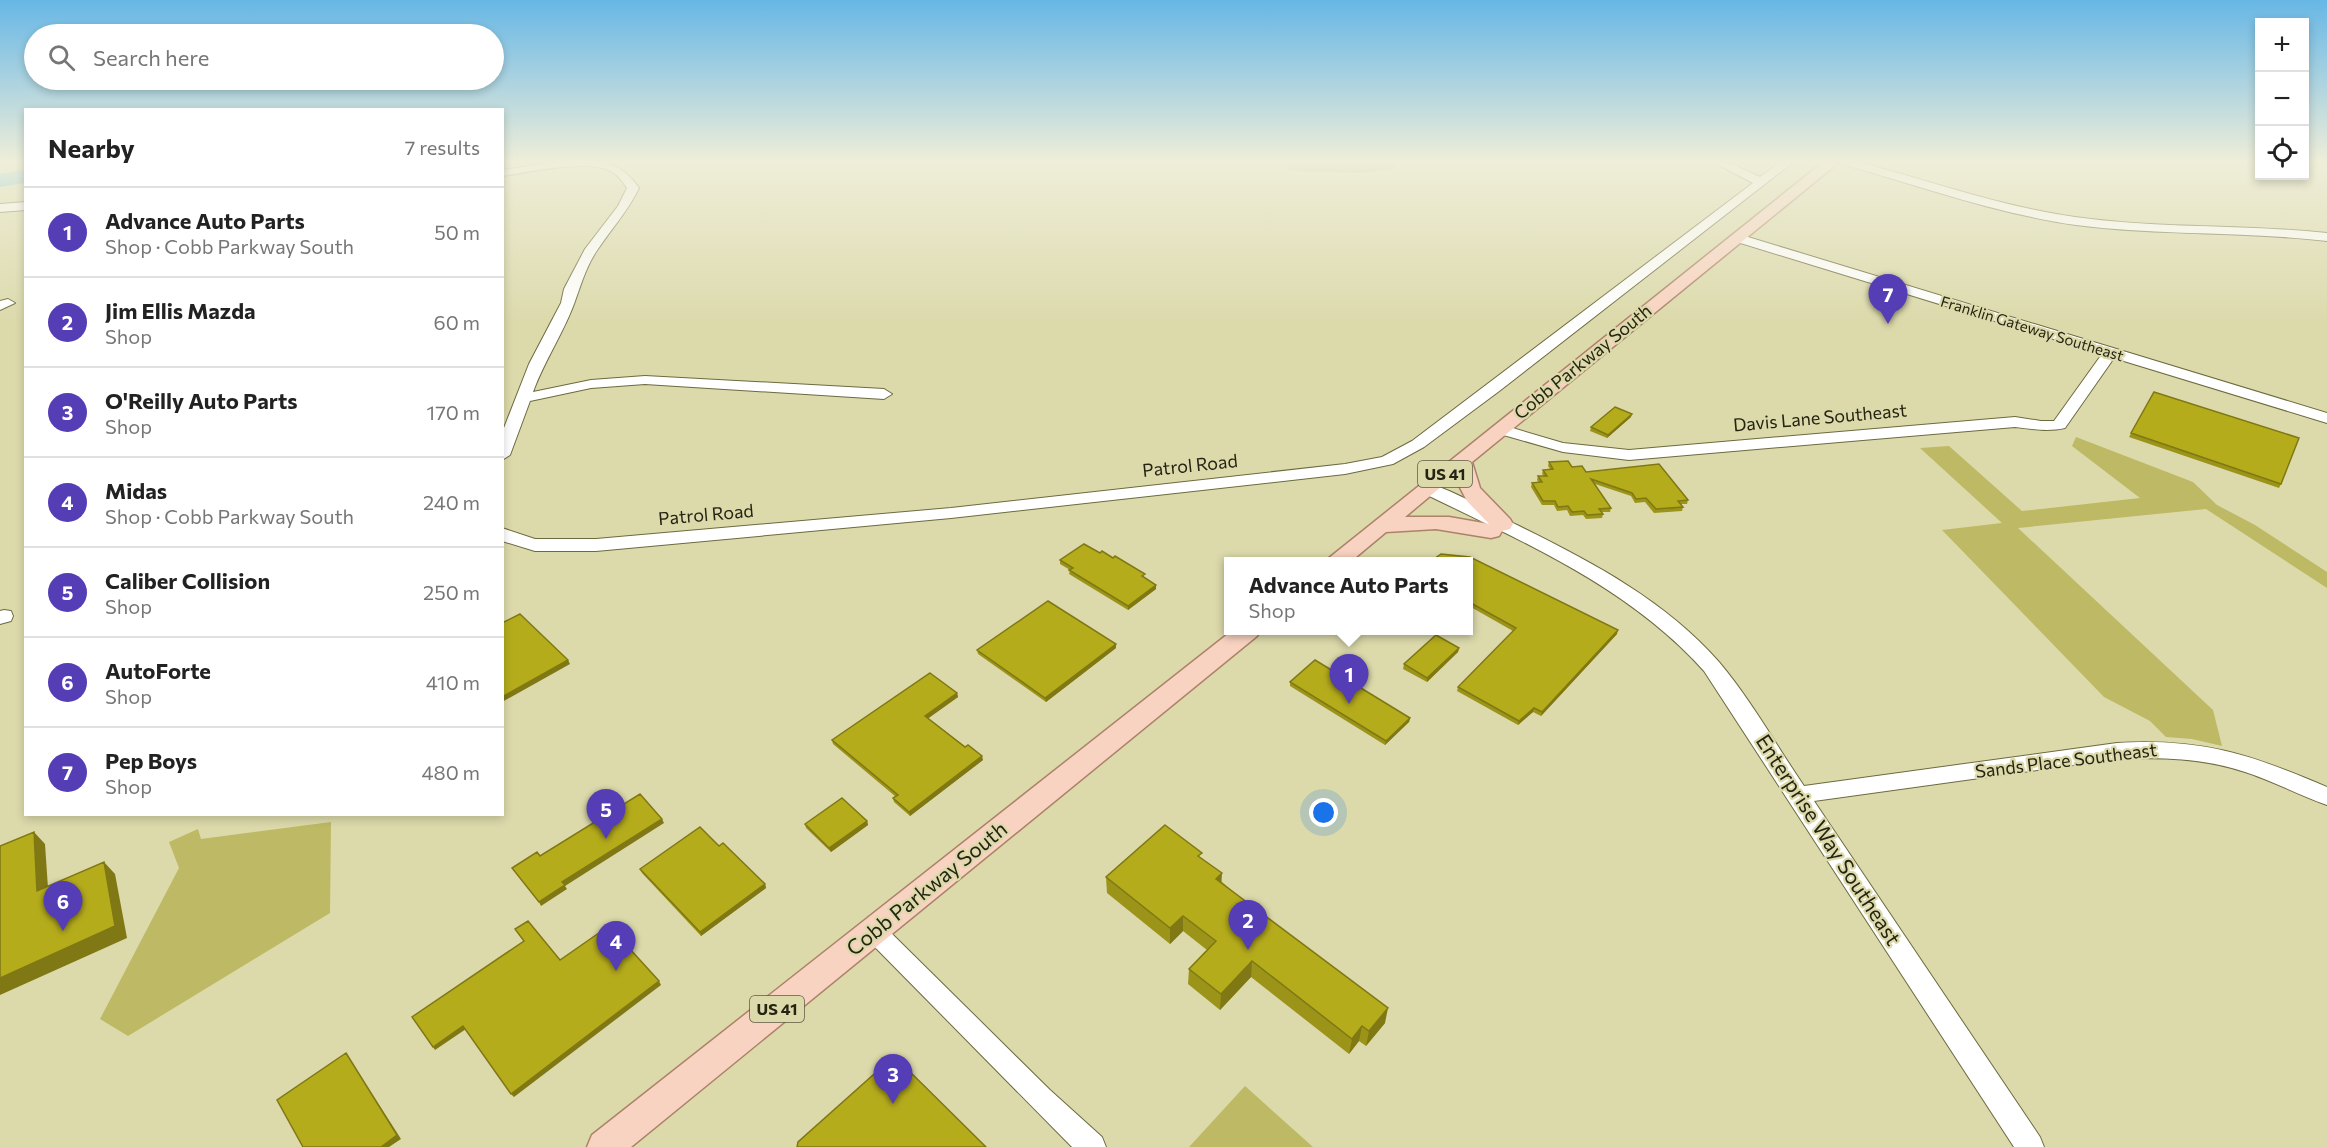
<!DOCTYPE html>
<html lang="en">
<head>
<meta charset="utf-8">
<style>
	:root { --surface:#fff; --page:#f6f6f6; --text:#222; --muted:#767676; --line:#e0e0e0; --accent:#543db5 }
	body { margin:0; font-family:Commissioner,sans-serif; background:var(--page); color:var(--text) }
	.controls { position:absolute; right:18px; top:18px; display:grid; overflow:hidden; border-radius:0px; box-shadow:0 3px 9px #0003 }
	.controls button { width:54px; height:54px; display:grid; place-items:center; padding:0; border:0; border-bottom:2px solid var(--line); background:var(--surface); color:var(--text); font:30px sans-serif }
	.you { position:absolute; left:1324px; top:813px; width:21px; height:21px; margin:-15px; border:4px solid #fff; border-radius:50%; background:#1a73e8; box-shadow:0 0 0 9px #1a73e833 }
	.badge { display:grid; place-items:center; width:39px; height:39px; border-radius:50%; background:var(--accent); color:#fff; font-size:20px; font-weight:700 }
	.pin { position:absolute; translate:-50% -50px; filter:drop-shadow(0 2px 3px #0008) }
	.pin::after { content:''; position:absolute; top:32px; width:21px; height:18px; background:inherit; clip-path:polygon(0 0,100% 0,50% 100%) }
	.popup { position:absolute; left:1224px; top:557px; width:249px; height:78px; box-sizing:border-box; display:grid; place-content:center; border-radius:0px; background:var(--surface); filter:drop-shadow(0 2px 4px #0005); font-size:20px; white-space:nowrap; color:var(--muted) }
	.popup b { font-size:22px; color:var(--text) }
	.popup::after { content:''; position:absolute; left:50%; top:100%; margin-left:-12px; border:12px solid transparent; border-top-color:var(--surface) }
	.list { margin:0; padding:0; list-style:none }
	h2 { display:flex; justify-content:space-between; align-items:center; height:78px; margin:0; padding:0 24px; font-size:26px }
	h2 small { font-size:20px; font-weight:400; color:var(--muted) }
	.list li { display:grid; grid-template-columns:39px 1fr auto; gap:18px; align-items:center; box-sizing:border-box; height:90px; padding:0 24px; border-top:2px solid var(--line) }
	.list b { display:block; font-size:22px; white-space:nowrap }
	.list p { margin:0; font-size:20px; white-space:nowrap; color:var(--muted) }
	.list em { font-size:20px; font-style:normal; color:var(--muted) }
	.icon { flex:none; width:33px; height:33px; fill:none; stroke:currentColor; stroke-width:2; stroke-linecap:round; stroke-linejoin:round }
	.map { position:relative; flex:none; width:2327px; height:1147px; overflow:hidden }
	.search { position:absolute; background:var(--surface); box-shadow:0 3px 9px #0003; left:24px; top:24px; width:480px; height:66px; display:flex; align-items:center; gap:15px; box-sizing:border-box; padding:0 21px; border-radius:33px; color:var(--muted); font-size:22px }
	.panel { position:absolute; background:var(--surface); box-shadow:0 3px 9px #0003; left:24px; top:108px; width:480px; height:708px; border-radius:0px }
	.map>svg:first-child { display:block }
	.green { fill:#beb964 }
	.water { fill:#45bbe4 }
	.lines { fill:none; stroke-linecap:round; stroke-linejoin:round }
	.taxiway { fill:#acaa82; fill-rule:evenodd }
	.minor-casing { stroke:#6c6a3f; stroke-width:2 }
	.major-casing { stroke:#ac8268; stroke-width:3 }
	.minor { fill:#fff; fill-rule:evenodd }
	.major { fill:#f9d3c1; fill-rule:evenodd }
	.wall { fill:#9c9418 }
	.shaded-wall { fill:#7f7814 }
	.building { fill:#b5ac1c; stroke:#7f7814; stroke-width:1.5 }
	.labels { text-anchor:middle; stroke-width:4.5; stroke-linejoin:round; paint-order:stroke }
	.far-street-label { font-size:15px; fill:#252412; stroke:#dcdaab }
	.shield { fill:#dcdaab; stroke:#5c5b40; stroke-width:1.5 }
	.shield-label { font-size:16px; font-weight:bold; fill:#252412 }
	.street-label { font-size:18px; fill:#252412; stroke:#dcdaab }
	.near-street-label { font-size:21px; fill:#252412; stroke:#dcdaab }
</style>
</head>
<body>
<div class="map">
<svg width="2327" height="1147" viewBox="0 0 2327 1147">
	<rect width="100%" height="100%" fill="#dcdaab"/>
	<path class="green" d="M 2076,437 L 2193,482 L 2217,505 L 2255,525 L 2327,572 L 2327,588 L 2206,509 L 2018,528 L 2213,710 L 2222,746 L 2192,739 L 2166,737 L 2150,721 L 2104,697 L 1942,530 L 2002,523 L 1920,448 L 1949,446 L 2022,511 L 2140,498 L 2072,446 Z
		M 331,822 L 330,913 L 128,1036 L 100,1019 L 179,868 L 169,842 L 198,829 L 201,839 Z
		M 1245,1086 L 1313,1147 L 1189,1147 Z"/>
	<path class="water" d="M 25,169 L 25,183 L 0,187 L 0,174 Z"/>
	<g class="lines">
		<path class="taxiway" d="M 1285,163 L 1397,163 L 1393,169 L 1360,173 L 1298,171 L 1289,169 Z"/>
		<g class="minor-casing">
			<path id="minor" d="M 550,163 C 588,163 615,153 639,188 C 628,211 612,228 598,249 C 586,266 581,285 574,304 C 563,334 544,361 533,392 L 591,380 L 645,376 L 884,389 L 892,394 L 884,399 L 645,384 L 591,388 L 530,401 L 510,455 L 502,460 L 502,433 L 529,364 L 561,303 L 564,289 L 585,249 L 618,206 L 627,188 C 623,182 618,175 611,171 C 585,159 531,172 502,176 L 502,170 Z
				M 1715,163 L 1730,163 L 1760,177 L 1779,163 L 1792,163 L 1498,392 L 1424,447 L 1393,464 L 1345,474 L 951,518 L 596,551 L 535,551 L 502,541 L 502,528 L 535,539 L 596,539 L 951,508 L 1345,464 L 1382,457 L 1412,441 L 1753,183 Z
				M 1844,163 L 1862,163 C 1933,182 2003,207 2075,217 C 2159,229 2243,224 2327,233 L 2327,241 C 2244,231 2159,236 2076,225 C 1998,214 1922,187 1846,165 Z
				M 26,202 L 26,210 L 0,212 L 0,204 Z
				M 1738,234 L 2327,413 L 2327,423 L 2114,358 L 2065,428 C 2048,432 2032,429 2015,427 L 1629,460 L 1563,452 L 1493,432 L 1491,429 L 1499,424 L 1563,443 L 1629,450 L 2015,417 L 2041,421 L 2054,421 L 2102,354 L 1734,241 L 1732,238 Z
				M 8,299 L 15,303 L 0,310 L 0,301 Z
				M 1427,483 C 1454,490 1491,513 1517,525 C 1590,561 1665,600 1719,662 C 1751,700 1776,745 1804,786 L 2117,743 C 2201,738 2250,754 2327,787 L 2327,805 C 2299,795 2273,781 2245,772 C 2203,758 2161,757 2117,759 L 1814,801 L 2040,1137 L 2044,1147 L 2014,1147 L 1704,671 C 1628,586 1521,541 1421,492 L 1419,488 Z
				M 4,610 L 11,611 L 13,616 L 11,621 L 0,624 L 0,611 Z
				M 874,921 L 882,924 L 1050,1090 L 1102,1137 L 1106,1147 L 1072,1147 L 866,938 L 862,931 L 866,924 Z"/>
		</g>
		<g class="major-casing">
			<path id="major" d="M 1822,163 L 1838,163 L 1472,462 L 1480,488 L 1510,519 L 1513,524 L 1510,529 L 1502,531 L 1499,536 L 1491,538 L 1436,529 L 1386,532 L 1350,562 L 1324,562 ZM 1454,476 L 1467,501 L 1489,524 L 1449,517 L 1405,517 Z
				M 1233,630 L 1261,630 L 1257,636 L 631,1147 L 587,1147 L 592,1135 Z"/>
		</g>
		<use href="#minor" class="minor"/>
		<use href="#major" class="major"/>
	</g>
	<path class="wall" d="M 2154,392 L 2281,484 L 2279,488 L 2129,437 Z
		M 1631,417 L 1607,438 L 1590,431 L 1591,427 Z
		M 1549,462 L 1572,467 L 1586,472 L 1688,500 L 1687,504 L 1681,504 L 1683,507 L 1682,511 L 1654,513 L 1645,502 L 1635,503 L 1631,496 L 1595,484 L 1611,508 L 1610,512 L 1602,512 L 1603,514 L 1602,518 L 1586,519 L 1583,515 L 1570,516 L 1567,510 L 1557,511 L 1554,505 L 1542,505 L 1531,487 L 1532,483 L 1539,483 L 1537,480 L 1538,476 L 1544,476 L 1542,474 L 1543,470 L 1550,469 L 1548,466 Z
		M 1060,560 L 1145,578 L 1156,589 L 1128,610 L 1069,574 L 1070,570 L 1060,564 Z
		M 1469,561 L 1617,634 L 1541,716 L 1533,712 L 1518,725 L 1457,691 L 1458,687 L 1513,631 L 1469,606 Z
		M 1116,644 L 1116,648 L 1046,702 L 978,654 L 977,650 Z
		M 1459,648 L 1458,652 L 1427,682 L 1403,669 L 1404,664 Z
		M 1290,682 L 1410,718 L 1409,722 L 1385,745 L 1290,686 Z
		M 957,693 L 958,697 L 928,718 L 983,760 L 910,816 L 894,802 L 893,798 L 896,797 L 833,744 L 832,740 Z
		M 867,821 L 868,825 L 831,852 L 806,828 L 805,824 Z
		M 719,846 L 765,884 L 766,888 L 701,936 L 642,873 L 640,869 Z
		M 1202,858 L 1222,882 L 1385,1023 L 1366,1046 L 1359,1041 L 1349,1054 L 1251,977 L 1220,1010 L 1188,984 L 1189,969 L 1207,950 L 1183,931 L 1170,944 L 1107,893 L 1106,877 Z"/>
	<path class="shaded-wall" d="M 1632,414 L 1631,417 L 1607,438 L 1608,435 Z
		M 1156,585 L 1156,589 L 1128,610 L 1128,606 Z
		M 1618,630 L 1617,634 L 1541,716 L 1542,712 Z
		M 1116,644 L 1116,648 L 1046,702 L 1045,698 Z
		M 1459,648 L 1458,652 L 1427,682 L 1427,678 Z
		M 568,660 L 570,664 L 502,702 L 502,697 Z
		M 957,693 L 958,697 L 926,720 L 925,716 Z
		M 1534,708 L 1533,712 L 1518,725 L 1519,721 Z
		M 1410,718 L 1409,722 L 1385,745 L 1386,741 Z
		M 982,756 L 983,760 L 910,816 L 909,812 Z
		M 662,819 L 664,823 L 565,886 L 567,889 L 541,906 L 539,902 L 562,882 Z
		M 867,821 L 868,825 L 831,852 L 829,848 Z
		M 34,832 L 45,844 L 49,903 L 37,891 Z
		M 104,862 L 115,874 L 127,938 L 0,995 L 0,978 Z
		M 1222,873 L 1221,889 L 1216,879 Z
		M 765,884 L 766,888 L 701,936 L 700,932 Z
		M 1183,916 L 1183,931 L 1170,944 L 1170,928 Z
		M 1252,961 L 1251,977 L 1220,1010 L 1221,994 Z
		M 659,981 L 661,985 L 514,1097 L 511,1094 Z
		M 1388,1008 L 1385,1023 L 1366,1046 L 1369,1031 Z
		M 463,1026 L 466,1029 L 435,1050 L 433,1047 Z
		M 1362,1026 L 1359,1041 L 1349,1054 L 1352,1039 Z
		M 346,1053 L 401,1139 L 389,1147 L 381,1147 Z"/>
	<path class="building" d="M 2154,392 L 2299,438 L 2281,484 L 2131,433 Z
		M 1615,407 L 1632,414 L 1608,435 L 1591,427 Z
		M 1568,461 L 1572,467 L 1582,466 L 1586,472 L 1659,464 L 1688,500 L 1678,501 L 1683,507 L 1656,509 L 1646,498 L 1636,499 L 1632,493 L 1591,479 L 1611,508 L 1599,509 L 1603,514 L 1587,515 L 1584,511 L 1572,512 L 1568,506 L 1558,507 L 1555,501 L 1543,501 L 1532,483 L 1542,482 L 1538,476 L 1547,476 L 1543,470 L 1553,469 L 1549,462 Z
		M 1084,544 L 1100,553 L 1102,551 L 1113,558 L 1115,556 L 1145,574 L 1142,576 L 1156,585 L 1128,606 L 1069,570 L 1073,568 L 1060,560 Z
		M 1441,554 L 1470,557 L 1618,630 L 1542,712 L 1534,708 L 1519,721 L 1458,687 L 1516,628 L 1469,602 L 1469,561 L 1431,561 Z
		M 1048,601 L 1116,644 L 1045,698 L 977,650 Z
		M 520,614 L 568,660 L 502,697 L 502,623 Z
		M 1436,635 L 1459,648 L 1427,678 L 1404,664 Z
		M 1315,660 L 1410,718 L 1386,741 L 1290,682 Z
		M 930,673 L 957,693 L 925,716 L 965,747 L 968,745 L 982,756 L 909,812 L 893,798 L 898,795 L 832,740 Z
		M 640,794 L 662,819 L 562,882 L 565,885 L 539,902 L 512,868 L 537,852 L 540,856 Z
		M 842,798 L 867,821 L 829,848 L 805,824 Z
		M 1165,825 L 1202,853 L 1198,856 L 1222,873 L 1216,879 L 1388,1008 L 1369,1031 L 1362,1026 L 1352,1039 L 1252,961 L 1221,994 L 1189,969 L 1216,941 L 1183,916 L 1170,928 L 1106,877 Z
		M 700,827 L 719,846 L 723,843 L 765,884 L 700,932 L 640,869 Z
		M 34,832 L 37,891 L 104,862 L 115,926 L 0,978 L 0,846 Z
		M 528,921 L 560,960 L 609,926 L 659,981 L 511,1094 L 463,1026 L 433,1047 L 412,1017 L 524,941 L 515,929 Z
		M 346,1053 L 397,1135 L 381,1147 L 303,1147 L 277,1100 Z
		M 896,1058 L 986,1147 L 797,1147 L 798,1142 L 891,1059 Z"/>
	<linearGradient id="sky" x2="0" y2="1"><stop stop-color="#67b7e6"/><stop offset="0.5" stop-color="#efeed9"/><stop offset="1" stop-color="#efeed9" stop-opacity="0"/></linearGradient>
	<rect width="2327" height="323" fill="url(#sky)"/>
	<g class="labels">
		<g class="far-street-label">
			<text transform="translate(2032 329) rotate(17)" y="5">Franklin Gateway Southeast</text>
		</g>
		<g class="shield">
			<rect x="1418" y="461" width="54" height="26" rx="4.5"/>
			<rect x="750" y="996" width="54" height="26" rx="4.5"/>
		</g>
		<g class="shield-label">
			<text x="1445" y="480">US 41</text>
			<text x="777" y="1015">US 41</text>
		</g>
		<g class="street-label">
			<text transform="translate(1583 362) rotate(-39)" y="6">Cobb Parkway South</text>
			<text transform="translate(1820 418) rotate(-5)" y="6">Davis Lane Southeast</text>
			<text transform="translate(1190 466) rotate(-6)" y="6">Patrol Road</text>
			<text transform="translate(706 515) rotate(-5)" y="6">Patrol Road</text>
			<text transform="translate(2066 761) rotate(-7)" y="6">Sands Place Southeast</text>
		</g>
		<g class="near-street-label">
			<text transform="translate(1828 840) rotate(57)" y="7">Enterprise Way Southeast</text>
			<text transform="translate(927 889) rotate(-39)" y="7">Cobb Parkway South</text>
		</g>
	</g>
</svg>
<div class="controls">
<button>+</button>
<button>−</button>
<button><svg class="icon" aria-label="locate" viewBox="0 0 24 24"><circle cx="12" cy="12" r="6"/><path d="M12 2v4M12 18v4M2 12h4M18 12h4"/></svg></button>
</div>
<div class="you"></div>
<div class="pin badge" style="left:1349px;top:704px">1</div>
<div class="popup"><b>Advance Auto Parts</b>Shop</div>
<div class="pin badge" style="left:1248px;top:950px">2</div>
<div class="pin badge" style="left:893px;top:1104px">3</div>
<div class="pin badge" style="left:616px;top:971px">4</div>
<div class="pin badge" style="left:606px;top:839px">5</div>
<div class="pin badge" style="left:63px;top:931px">6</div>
<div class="pin badge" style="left:1888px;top:324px">7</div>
<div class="search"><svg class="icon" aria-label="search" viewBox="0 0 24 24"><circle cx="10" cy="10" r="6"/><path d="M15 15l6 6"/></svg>Search here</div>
<section class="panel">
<h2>Nearby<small>7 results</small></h2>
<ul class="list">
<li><span class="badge">1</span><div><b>Advance Auto Parts</b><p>Shop · Cobb Parkway South</p></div><em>50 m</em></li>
<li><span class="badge">2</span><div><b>Jim Ellis Mazda</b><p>Shop</p></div><em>60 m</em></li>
<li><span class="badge">3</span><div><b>O'Reilly Auto Parts</b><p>Shop</p></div><em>170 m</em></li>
<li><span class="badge">4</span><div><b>Midas</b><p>Shop · Cobb Parkway South</p></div><em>240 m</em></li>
<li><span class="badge">5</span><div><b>Caliber Collision</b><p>Shop</p></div><em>250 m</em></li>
<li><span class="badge">6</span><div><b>AutoForte</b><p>Shop</p></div><em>410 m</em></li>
<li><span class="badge">7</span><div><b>Pep Boys</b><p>Shop</p></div><em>480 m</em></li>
</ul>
</section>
</div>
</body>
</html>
